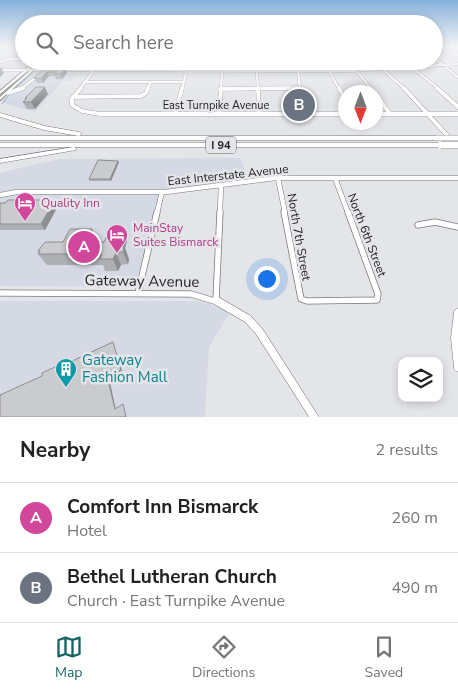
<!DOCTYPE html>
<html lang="en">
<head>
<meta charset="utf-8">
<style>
	:root { --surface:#fff; --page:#f6f6f6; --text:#222; --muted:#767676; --line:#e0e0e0; --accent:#146361 }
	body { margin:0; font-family:"Nunito Sans",sans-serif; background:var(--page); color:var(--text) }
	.controls { position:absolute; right:15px; bottom:15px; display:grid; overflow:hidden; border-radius:10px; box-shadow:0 2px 8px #0003 }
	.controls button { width:45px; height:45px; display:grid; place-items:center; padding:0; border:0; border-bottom:1px solid var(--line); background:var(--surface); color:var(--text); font:25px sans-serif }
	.compass { position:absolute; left:338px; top:85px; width:45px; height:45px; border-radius:50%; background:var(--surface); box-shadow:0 2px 8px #0003; rotate:180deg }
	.you { position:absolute; left:266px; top:278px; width:18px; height:18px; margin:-12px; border:4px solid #fff; border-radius:50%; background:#1a73e8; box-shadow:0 0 0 8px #1a73e833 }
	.badge { display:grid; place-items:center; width:32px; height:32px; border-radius:50%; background:var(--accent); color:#fff; font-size:16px; font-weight:700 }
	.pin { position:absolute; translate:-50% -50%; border:2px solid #fff; box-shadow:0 1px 5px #0006 }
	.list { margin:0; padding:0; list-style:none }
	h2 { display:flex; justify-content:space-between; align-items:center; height:65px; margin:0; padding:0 20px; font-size:21px }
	h2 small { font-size:16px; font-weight:400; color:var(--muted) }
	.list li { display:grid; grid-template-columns:32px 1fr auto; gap:15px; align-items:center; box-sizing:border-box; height:70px; padding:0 20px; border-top:1px solid var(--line) }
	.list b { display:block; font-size:19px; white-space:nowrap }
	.list p { margin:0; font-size:16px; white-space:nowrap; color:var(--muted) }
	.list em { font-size:16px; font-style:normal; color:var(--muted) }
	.icon { flex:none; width:28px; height:28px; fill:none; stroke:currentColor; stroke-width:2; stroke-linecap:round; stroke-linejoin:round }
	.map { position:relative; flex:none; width:458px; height:417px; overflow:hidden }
	.search { position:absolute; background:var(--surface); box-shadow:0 2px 8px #0003; left:15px; right:15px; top:15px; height:55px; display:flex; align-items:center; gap:12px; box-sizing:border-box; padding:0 18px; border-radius:28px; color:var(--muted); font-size:19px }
	.sheet { height:205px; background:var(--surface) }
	nav { display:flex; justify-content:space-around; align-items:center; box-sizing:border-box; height:70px; border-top:1px solid var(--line); background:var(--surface); font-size:14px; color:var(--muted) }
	nav a { display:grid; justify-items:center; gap:2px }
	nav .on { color:var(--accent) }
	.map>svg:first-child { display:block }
	.built { fill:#d5d9e4 }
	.green { fill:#b8c5a8 }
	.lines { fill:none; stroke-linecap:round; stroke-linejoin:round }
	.stream { stroke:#90acc7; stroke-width:1 }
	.minor-far4-casing { stroke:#77787b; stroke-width:3 }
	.minor-far3-casing { stroke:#77787b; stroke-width:4.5 }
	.minor-far2-casing { stroke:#77787b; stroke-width:5.5 }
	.minor-far1-casing { stroke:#77787b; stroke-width:7 }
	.minor-casing { stroke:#77787b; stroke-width:9 }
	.major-casing { stroke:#77787b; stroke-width:2 }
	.highway-casing { stroke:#77787b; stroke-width:1 }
	.minor-far4 { stroke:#fff; stroke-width:2.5 }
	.minor-far3 { stroke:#fff; stroke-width:4 }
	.minor-far2 { stroke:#fff; stroke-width:4.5 }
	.minor-far1 { stroke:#fff; stroke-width:5.5 }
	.minor { stroke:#fff; stroke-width:8 }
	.major { fill:#fff; fill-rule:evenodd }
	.highway { fill:#fff; fill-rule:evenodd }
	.highway-bridge-far1-casing { stroke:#77787b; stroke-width:5.5; stroke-linecap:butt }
	.highway-bridge-casing { stroke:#77787b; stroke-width:8; stroke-linecap:butt }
	.highway-bridge-far1 { stroke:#fff; stroke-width:5 }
	.highway-bridge { stroke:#fff; stroke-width:7 }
	.wall { fill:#aeafb2 }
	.shaded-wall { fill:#8d8e91 }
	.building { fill:#cacbcf; stroke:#8d8e91 }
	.labels { text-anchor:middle; stroke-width:5; stroke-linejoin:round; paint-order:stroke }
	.far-street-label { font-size:11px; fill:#232325; stroke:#e3e5e9 }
	.shield { fill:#e3e5e9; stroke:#5d5d60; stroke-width:1 }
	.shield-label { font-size:11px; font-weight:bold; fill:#232325 }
	.street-label { font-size:12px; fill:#232325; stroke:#e3e5e9 }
	.hotel-label { font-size:12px; fill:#b23c85; stroke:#e3e5e9; text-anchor:start }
	.near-street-label { font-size:15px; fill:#232325; stroke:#e3e5e9 }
	.near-culture-label { font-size:15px; fill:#0d838f; stroke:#e3e5e9; text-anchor:start }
</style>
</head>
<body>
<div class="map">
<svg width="458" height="417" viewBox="0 0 458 417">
	<rect width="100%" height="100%" fill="#e3e5e9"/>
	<path class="built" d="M 24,47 L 24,61 L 29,61 L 20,69 L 0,69 L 0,61 L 10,57 Z
		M 48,61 L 121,61 L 115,70 L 93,70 L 88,76 L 75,76 L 71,81 L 63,81 L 35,112 L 1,102 Z
		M 240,158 L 249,179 L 160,190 L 135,287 L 0,286 L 0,173 L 58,159 Z
		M 0,301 L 183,301 L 204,302 L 230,312 L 209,347 L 205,417 L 0,417 Z"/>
	<path class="green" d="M 178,61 L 223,61 L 222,69 L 175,69 Z"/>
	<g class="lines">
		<path class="stream" d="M 42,66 L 47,61
			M 15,89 L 33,73
			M 2,104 L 9,95"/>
		<g class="minor-far4-casing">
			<path id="minor-far4" d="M 446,46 L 458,55
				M 0,51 L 8,46
				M 434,58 L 458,77
				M 52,61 L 50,64 L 76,65 L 72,70
				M 256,61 L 258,89
				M 290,61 L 298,70 L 300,89
				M 324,61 L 339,89
				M 373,61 L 405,89
				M 0,62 L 7,59 L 24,59
				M 410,66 L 439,89
				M 0,70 L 48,70
				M 61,70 L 348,71 L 458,64
				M 356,70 L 371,89
				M 84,82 L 184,82
				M 21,89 L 43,72
				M 80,89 L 101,61
				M 148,89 L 151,82
				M 182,89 L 187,69
				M 221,89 L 223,61"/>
		</g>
		<g class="minor-far3-casing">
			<path id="minor-far3" d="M 81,88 L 72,99 L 72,105 L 82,111 L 100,114 L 346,114
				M 258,88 L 259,114
				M 339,88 L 346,101
				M 370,88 L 374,92
				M 404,88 L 454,143
				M 437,88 L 458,107
				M 220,89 L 300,88
				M 8,93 L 23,88
				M 376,94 L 390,114
				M 73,97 L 141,96 L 146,93 L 148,88
				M 175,114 L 182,88
				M 219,114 L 221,88
				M 376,114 L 458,114"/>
		</g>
		<g class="minor-far2-casing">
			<path id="minor-far2" d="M 452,142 L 456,146
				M 278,178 L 285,213
				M 335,178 L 348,213
				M 0,195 L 17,192 L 166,192 L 275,178 L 458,178
				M 157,213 L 162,192
				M 220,213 L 221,185"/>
		</g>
		<g class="minor-far1-casing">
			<path id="minor-far1" d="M 284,212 L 301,299 L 307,301 L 377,300 L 378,294 L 348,212
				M 418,225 L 435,222 L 458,227
				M 0,293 L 191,294 L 221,303
				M 138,293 L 157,212
				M 216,300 L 220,212"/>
		</g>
		<g class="minor-casing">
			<path id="minor" d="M 217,301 L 248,319 L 259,331 L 314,417
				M 458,313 L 455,338 L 458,367"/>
		</g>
		<g class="major-casing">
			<path id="major" d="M 41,61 L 44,61 L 0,100 L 0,97 Z
				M 28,67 L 31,68 L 0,94 L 0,91 Z"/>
		</g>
		<g class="highway-casing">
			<path id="highway" d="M 0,113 L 45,126 L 79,132 L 82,134 L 79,136 L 44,130 L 0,117 Z
				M 0,136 L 437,136 L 440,138 L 437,140 L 0,140 Z
				M 0,143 L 441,143 L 444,145 L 441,147 L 0,147 Z
				M 74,147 L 77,149 L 76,150 L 0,163 L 0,159 Z"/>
		</g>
		<use href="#minor-far4" class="minor-far4"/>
		<use href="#minor-far3" class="minor-far3"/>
		<use href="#minor-far2" class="minor-far2"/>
		<use href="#minor-far1" class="minor-far1"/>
		<use href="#minor" class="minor"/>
		<use href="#major" class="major"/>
		<use href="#highway" class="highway"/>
		<g class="highway-bridge-far1-casing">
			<path id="highway-bridge-far1" d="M 437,138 L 458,138"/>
		</g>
		<g class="highway-bridge-casing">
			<path id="highway-bridge" d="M 441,145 L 458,145"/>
		</g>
		<use href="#highway-bridge-far1" class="highway-bridge-far1"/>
		<use href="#highway-bridge" class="highway-bridge"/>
	</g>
	<path class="wall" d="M 44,69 L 67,73 L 62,79 L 56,79 L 55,76 L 49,76 L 43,83 L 37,83 L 34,78 Z
		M 291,93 L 308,100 L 307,107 L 298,107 L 297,109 L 295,110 L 292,109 L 290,100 Z
		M 48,94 L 35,109 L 27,109 L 23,102 L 25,100 L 25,98 Z
		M 119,162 L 111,181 L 89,181 L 89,179 Z
		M 55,200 L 58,206 L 45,230 L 0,230 L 0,203 Z
		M 92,229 L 98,240 L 97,242 L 104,242 L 122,229 L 127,241 L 125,248 L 129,259 L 128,264 L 121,265 L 118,271 L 105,271 L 103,265 L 47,265 L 38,254 L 39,253 L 38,251 L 63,242 Z"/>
	<path class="shaded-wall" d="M 1,67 L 4,73 L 0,77 L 0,68 Z
		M 66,69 L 67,73 L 62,79 L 60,74 Z
		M 47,72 L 49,76 L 43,83 L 41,78 Z
		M 45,87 L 48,94 L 35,109 L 31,102 Z
		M 299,102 L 297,109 L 295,110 L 296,103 Z
		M 118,161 L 119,162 L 111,181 L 110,179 Z
		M 55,200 L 58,206 L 45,230 L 41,224 Z
		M 92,229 L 98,240 L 93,254 L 87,242 Z
		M 122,229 L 127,241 L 125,248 L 129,259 L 128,264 L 123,252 L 117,246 Z
		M 116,253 L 121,265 L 118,271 L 113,259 Z
		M 113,342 L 122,371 L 109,378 L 116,410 L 115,409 L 107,376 Z"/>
	<path class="building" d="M 44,69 L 66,69 L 60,74 L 54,74 L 57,72 L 47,72 L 41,78 L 34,78 Z
		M 36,87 L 45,87 L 31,102 L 23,102 L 27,98 L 25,98 Z
		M 291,93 L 306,94 L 308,100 L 298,100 L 299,102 L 296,103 L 293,102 Z
		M 98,160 L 118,161 L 110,179 L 89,179 Z
		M 8,200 L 55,200 L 41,224 L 0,224 L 0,203 L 5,203 Z
		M 70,229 L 92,229 L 87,242 L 104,242 L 110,229 L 122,229 L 117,246 L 124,247 L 123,252 L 116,253 L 113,259 L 100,259 L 102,254 L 38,254 L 40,251 L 38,251 L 45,242 L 63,242 Z
		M 113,342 L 121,370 L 107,376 L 115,409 L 123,404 L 126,417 L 0,417 L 0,395 L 42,376 L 42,373 L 57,366 L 57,368 Z"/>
	<linearGradient id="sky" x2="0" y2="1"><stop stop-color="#85b1db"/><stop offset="0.44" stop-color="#f2f3f5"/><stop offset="1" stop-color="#f2f3f5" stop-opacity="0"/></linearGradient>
	<rect width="458" height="104" fill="url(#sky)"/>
	<defs>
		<g id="hotel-pin" transform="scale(1.125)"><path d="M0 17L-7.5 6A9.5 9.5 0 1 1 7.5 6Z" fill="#d1479c" stroke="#e3e5e9"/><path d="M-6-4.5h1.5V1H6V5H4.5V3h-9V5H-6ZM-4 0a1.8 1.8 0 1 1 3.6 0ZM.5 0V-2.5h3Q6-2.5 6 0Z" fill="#fff"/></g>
		<g id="building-pin" transform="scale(1.125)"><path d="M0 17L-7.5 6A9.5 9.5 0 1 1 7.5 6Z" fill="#0f9aa8" stroke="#e3e5e9"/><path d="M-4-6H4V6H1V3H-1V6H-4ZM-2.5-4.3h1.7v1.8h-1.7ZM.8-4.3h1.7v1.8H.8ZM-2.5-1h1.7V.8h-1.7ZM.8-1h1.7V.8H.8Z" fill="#fff"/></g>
	</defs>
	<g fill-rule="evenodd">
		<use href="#hotel-pin" x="25" y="203"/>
		<use href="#hotel-pin" x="117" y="235"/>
		<use href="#building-pin" x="66" y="369"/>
	</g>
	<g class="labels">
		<g class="far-street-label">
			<text x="216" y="109">East Turnpike Avenue</text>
		</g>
		<rect class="shield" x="206" y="136.5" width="30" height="17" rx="4"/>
		<g class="shield-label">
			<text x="221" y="149">I 94</text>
		</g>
		<g class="street-label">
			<text transform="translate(228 175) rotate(-6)" y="4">East Interstate Avenue</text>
			<text transform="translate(367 235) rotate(69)" y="4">North 6th Street</text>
			<text transform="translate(299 237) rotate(80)" y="4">North 7th Street</text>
		</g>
		<g class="hotel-label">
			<text x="41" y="207">Quality Inn</text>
			<text x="133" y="232">MainStay<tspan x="133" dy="14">Suites Bismarck</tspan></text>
		</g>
		<g class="near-street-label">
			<text transform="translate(142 281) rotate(1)" y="5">Gateway Avenue</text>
		</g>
		<g class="near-culture-label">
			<text x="82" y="365">Gateway<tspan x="82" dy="17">Fashion Mall</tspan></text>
		</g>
	</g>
</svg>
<div class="controls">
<button><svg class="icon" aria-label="layers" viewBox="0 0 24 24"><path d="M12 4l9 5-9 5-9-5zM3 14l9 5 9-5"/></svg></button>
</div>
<svg class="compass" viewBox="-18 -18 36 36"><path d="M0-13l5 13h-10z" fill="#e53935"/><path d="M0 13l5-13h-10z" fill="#767676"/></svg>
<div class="you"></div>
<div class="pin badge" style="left:84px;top:247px;background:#d1479c">A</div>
<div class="pin badge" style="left:299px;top:105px;background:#6b7280">B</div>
<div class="search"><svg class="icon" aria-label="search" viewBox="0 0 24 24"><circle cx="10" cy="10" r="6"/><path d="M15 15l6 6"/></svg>Search here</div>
</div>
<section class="sheet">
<h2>Nearby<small>2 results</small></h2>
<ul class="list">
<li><span class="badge" style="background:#d1479c">A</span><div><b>Comfort Inn Bismarck</b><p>Hotel</p></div><em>260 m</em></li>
<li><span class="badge" style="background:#6b7280">B</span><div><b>Bethel Lutheran Church</b><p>Church · East Turnpike Avenue</p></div><em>490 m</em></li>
</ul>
</section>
<nav>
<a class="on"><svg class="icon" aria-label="map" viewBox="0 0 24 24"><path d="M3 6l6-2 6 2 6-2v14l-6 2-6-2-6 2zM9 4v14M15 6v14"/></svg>Map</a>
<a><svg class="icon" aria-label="directions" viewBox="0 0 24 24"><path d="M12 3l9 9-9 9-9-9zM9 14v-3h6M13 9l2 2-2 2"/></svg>Directions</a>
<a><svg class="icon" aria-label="saved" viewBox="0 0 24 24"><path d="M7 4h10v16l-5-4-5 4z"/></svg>Saved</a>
</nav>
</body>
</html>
